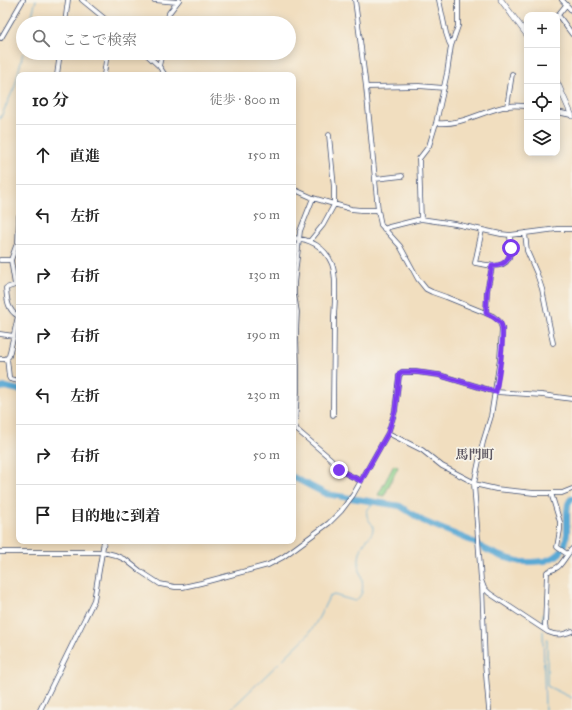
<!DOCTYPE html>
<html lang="ja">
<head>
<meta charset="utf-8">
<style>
	:root { --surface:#fff; --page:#f6f6f6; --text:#222; --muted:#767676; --line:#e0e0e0 }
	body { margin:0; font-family:"IM FELL Great Primer","Noto Serif JP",serif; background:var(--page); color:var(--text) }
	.controls { position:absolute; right:12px; top:12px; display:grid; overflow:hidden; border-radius:8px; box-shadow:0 2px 10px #0003 }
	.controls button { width:36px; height:36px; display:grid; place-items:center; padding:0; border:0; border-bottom:1px solid var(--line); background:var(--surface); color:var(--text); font:20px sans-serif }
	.stop { position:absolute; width:12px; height:12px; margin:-9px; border:3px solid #7c3aed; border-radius:50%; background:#fff }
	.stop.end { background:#7c3aed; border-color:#fff; box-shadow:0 1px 4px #0008 }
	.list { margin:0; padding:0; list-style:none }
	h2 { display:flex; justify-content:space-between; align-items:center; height:52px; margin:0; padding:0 16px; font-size:17px }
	h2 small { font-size:13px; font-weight:400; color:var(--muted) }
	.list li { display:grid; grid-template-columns:26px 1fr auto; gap:12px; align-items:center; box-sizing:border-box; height:60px; padding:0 16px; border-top:1px solid var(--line) }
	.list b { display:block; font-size:15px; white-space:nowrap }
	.list em { font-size:13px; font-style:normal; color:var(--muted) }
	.icon { flex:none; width:22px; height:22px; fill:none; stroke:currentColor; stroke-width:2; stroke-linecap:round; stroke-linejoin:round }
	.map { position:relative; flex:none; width:572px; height:710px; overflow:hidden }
	.search { position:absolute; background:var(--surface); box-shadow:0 2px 10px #0003; left:16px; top:16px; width:280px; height:44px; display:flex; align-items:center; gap:10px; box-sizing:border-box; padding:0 14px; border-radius:22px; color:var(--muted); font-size:15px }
	.panel { position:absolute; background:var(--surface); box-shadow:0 2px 10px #0003; left:16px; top:72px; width:280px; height:472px; border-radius:8px }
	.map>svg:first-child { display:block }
	.green { fill:#8cd18a; stroke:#548074 }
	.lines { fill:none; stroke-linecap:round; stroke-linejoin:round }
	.stream { stroke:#5aa9d4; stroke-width:1 }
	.river { stroke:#5aa9d4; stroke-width:6 }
	.minor-casing { stroke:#3b496d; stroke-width:5.5 }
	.major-casing { stroke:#3b496d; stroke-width:6 }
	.minor { stroke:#fff; stroke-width:4 }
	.major { stroke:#fff; stroke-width:5 }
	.route { stroke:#7c3aed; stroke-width:5 }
	.labels { text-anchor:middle; stroke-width:3.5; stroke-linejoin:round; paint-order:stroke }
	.quarter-label { font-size:13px; font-weight:bold; fill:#5e5862; stroke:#f7f3e8 }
</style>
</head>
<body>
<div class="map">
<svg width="572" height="710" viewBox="0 0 572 710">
	<rect width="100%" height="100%" fill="#f7f3e8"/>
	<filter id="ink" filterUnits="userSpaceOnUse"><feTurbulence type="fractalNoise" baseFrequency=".025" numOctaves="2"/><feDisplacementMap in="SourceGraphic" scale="8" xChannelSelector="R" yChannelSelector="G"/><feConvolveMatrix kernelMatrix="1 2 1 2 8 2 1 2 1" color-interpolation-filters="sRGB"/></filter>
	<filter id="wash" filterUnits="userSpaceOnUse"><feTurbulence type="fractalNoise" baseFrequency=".012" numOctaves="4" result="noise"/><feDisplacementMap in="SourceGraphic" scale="16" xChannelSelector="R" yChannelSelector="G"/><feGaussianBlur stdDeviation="0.9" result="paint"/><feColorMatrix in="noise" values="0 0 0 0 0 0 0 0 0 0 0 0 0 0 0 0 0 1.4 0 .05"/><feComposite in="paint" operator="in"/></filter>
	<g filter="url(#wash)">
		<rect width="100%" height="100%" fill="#f1debf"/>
		<path class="green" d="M 394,465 L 398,467 L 384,496 L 378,495 Z"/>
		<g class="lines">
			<path class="stream" d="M 30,23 L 36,0
				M 0,119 L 15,86 L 23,53
				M 543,614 L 543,626
				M 543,631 L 545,710
				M 547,639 L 547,686 L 572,698
				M 230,710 L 306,637 C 316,625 322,611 329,597 L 334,595 L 355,601 C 370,590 358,575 359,560 C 359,555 361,549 363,545 C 365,540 373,535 373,529 C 374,527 373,525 371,523 C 364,513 366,511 374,502"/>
			<path class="river" d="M 0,388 L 6,387 L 19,390
				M 293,477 L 326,494 L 400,506 L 423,521 L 469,540 L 485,549 L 500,556 L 521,562 L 532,562 L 545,561 L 556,556 L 560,553 L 565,544 L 567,534 L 567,512 L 568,504 L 570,500 L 572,498"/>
		</g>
	</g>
	<g filter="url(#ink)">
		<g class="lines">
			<g class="minor-casing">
				<path id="minor" d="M 82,0 L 110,23
					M 154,0 L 177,2
					M 355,0 L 366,87 L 378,210 L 381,225 L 400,246 L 418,279 L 426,289 L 432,292 L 446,297 L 493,316 L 499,321 L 502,328 L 500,359 L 491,416 L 483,442 L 474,484 L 481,580 L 484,588 L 489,593 L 548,632 C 557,636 563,635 572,631
					M 439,0 L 446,33 L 449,42 L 451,46
					M 562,0 L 572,11
					M 566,5 L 558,15 L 572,34
					M 65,23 L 68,0
					M 167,23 L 169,13 L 179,0
					M 1,38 L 23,0
					M 145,53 L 159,66 L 165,75
					M 159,66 L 162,53
					M 57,75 L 60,53
					M 104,75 L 107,53
					M 366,87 L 419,86 L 444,88
					M 507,107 L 512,74
					M 557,112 L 571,115
					M 436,123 C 462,126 484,110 508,106 C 514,105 521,106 527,106
					M 375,179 L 402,176
					M 293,189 L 313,198 L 351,209 L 361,210 L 378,210
					M 313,198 L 300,231 L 294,284 L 294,294 L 297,312 L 296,333 L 297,365 L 297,392 L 295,425 L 297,430 L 331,459 L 339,470 L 361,481
					M 421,219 L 419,159 L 429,146 L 436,123 L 447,73 L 451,46 L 458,26 L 458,0
					M 384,229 L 389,227 L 421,219 L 455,224 L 501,234 L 510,235 L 557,229 L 572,229
					M 482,230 L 475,263 C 487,265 507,271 510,254 C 512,248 510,241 510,235
					M 525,233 L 527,251 L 537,274 L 542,289 L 553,343
					M 293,238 C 310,239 325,247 332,264 C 337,277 335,301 334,316 C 334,349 333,382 333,415
					M 310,241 L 323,225 L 334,205 L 334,188 L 329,135
					M 19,244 L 18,242 L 19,216
					M 0,260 L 11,260 L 16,246 L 19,244
					M 11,260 L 15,285 L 6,288 C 7,298 7,310 18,316
					M 486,313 L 487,291 L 492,267
					M 0,334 L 14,336
					M 7,358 L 9,377 L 10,379 L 19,381
					M 0,359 L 6,359 L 9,356 L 18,316 L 19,316
					M 388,433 L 422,450 L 442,466 L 471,481 L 474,484 L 496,489 L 534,493 L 562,493 L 572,489
					M 551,493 L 560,522 L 560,530 L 557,547 L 567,554
					M 0,552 L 103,552 L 115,555 L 126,560 L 140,571 L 160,584 L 175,587 L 183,587 L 201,583 L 268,565 L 283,557 L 329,523 L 341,511 L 353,495 L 388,433 L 395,411 L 399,376 L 402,372 L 416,372 L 439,375 L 496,392 L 542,395 L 572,399
					M 482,585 L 485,663 L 489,710
					M 546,630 L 545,625 L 547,572 C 551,570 556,569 559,566 C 564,561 567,554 572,549
					M 40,710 L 94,600 L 104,541"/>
			</g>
			<g class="major-casing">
				<path id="major" d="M 501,0 L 527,35
					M 557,82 L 572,116"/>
			</g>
			<use href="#minor" class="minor"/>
			<use href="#major" class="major"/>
		</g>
	</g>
	<g class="lines" filter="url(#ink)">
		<path class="route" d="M 339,470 L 361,481 L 388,433 L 395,411 L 399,376 L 400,373 L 402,372 L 416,372 L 439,375 L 496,392 C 498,378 506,335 501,324 C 498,318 491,316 486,313 L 487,291 L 492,266 C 504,266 510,260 511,248"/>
	</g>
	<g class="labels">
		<g class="quarter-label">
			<text x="475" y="459">馬門町</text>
		</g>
	</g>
</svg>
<div class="controls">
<button>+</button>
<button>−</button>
<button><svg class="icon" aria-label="locate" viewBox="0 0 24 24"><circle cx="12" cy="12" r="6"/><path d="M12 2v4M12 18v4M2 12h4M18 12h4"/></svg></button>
<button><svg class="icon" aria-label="layers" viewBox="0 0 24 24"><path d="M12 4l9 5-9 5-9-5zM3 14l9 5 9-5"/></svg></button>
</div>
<div class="stop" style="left:511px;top:248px"></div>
<div class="stop end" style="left:339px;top:470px"></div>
<div class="search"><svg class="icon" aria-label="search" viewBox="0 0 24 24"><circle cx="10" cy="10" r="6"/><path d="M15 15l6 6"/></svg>ここで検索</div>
<section class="panel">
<h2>10 分<small>徒歩 · 800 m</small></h2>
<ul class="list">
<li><svg class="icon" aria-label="ahead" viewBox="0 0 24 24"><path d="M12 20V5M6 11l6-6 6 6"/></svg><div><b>直進</b></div><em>150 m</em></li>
<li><svg class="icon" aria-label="left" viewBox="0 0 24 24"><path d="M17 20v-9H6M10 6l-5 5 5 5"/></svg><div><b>左折</b></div><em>50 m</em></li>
<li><svg class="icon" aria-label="right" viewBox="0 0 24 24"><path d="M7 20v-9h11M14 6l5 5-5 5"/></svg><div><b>右折</b></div><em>130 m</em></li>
<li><svg class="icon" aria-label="right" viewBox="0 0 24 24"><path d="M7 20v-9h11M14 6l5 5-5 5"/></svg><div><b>右折</b></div><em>190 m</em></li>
<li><svg class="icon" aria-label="left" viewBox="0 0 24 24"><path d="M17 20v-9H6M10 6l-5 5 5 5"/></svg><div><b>左折</b></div><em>230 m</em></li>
<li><svg class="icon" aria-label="right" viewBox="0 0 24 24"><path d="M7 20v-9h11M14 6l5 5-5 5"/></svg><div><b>右折</b></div><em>50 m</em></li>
<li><svg class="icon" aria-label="arrive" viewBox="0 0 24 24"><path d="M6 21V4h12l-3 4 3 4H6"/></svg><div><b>目的地に到着</b></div></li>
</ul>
</section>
</div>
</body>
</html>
